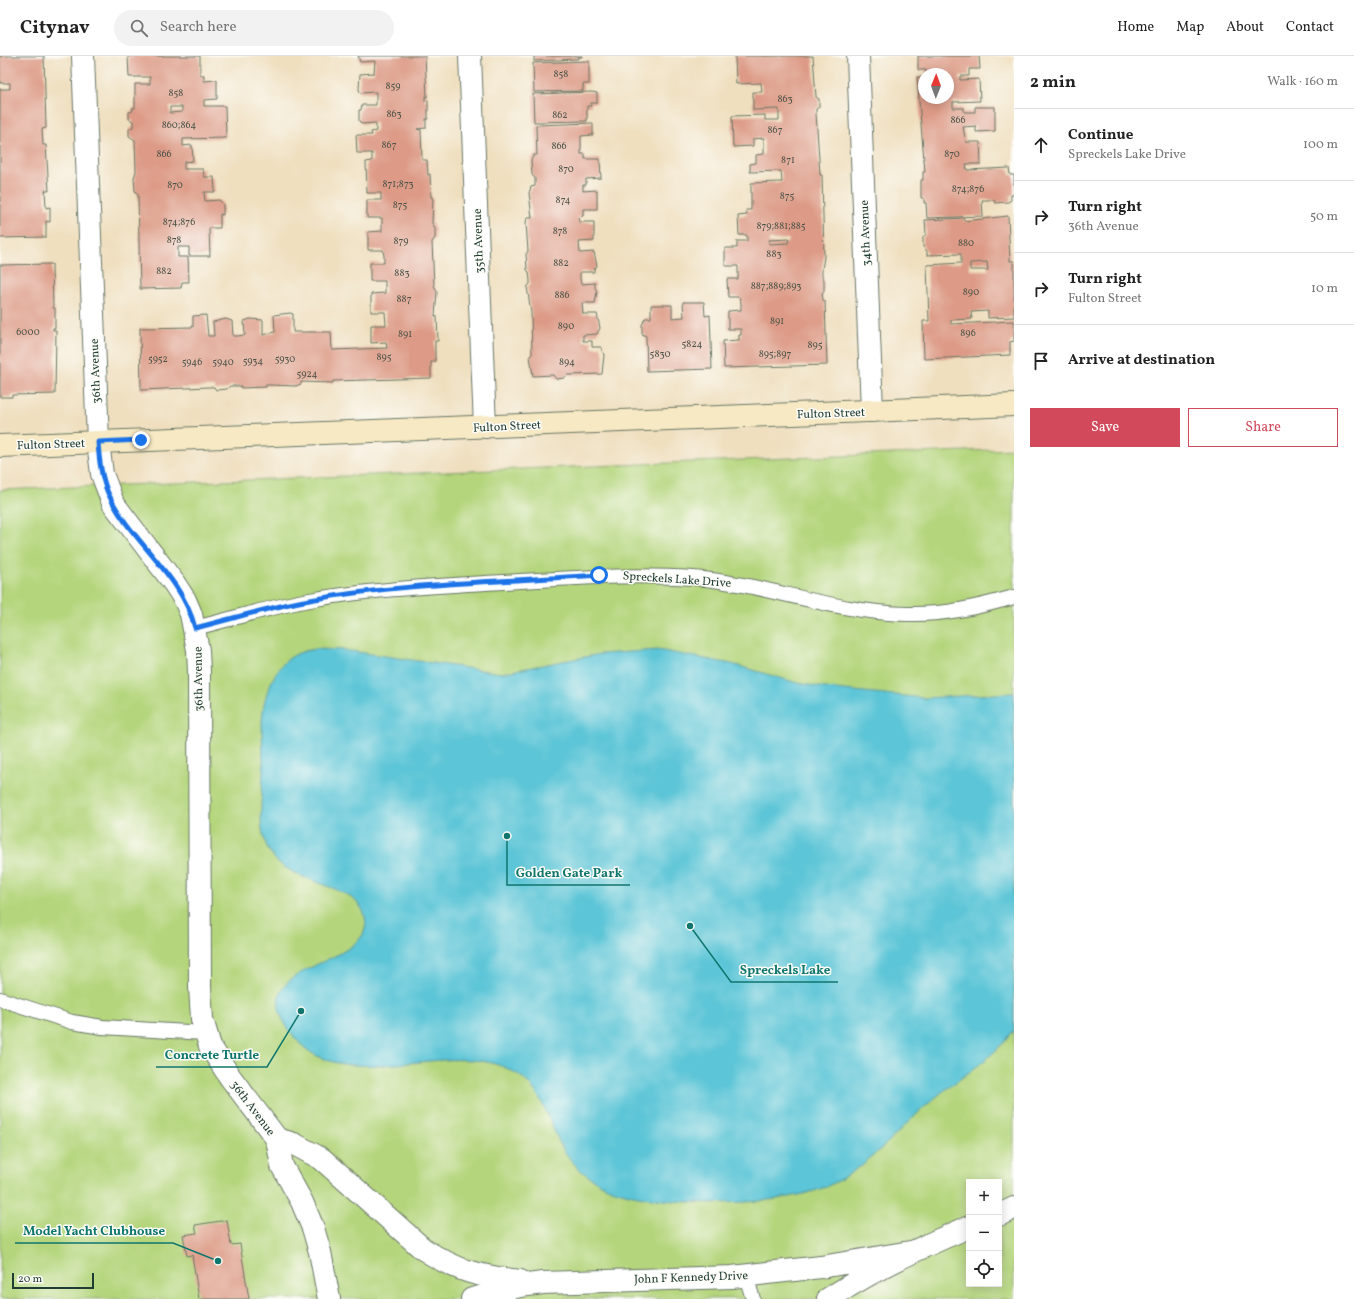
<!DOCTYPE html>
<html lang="en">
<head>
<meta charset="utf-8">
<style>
	:root { --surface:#fff; --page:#f2f2f2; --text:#222; --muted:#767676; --line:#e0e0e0; --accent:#d1495b }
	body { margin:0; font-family:Vollkorn,serif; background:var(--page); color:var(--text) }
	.controls { position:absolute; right:12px; bottom:12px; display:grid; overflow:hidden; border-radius:0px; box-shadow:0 2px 10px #0003 }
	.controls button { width:36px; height:36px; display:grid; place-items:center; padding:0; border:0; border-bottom:1px solid var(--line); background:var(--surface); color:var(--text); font:20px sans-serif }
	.compass { position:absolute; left:918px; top:12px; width:36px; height:36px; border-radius:50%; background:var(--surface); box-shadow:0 2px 10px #0003; rotate:1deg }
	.scale { position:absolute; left:12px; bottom:10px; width:82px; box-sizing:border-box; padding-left:4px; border:2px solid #1f3d34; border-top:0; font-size:11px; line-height:14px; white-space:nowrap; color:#1f3d34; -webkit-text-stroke:3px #fdfcf7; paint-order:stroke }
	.stop { position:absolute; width:12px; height:12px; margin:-9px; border:3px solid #1a73e8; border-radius:50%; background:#fff }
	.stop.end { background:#1a73e8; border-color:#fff; box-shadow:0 1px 4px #0008 }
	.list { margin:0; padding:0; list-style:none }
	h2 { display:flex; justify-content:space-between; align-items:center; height:52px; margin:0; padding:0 16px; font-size:17px }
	h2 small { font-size:13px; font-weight:400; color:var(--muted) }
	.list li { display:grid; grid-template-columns:26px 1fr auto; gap:12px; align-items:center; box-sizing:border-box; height:72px; padding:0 16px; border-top:1px solid var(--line) }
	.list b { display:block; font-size:15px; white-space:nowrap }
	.list p { margin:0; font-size:13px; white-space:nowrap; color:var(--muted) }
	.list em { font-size:13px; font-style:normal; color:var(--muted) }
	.actions { display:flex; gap:8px; padding:12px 16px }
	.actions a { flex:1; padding:9px 0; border:1px solid var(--accent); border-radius:0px; text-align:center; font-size:14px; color:var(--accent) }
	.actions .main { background:var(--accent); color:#fff }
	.icon { flex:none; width:22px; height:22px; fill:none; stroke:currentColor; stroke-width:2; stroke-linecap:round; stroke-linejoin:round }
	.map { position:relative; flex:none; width:1014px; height:1243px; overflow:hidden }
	header { display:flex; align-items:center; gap:24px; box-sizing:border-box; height:56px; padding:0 20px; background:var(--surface); border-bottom:1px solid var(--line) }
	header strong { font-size:19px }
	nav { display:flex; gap:22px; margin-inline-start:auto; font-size:14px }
	.search { width:280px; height:36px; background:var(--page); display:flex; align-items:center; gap:10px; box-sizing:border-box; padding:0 14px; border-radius:22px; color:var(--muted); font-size:15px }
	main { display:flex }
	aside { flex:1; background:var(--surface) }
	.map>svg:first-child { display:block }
	.green { fill:#b4d57c; stroke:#6a8958; fill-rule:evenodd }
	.water { fill:#5cc5d7; stroke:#3e8186 }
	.building { fill:#dd9b87; fill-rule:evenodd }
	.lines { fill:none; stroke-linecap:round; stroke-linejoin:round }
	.service-casing { stroke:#687665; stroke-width:16 }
	.minor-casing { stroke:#687665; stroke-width:24 }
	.tertiary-casing { stroke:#687665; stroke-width:24 }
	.secondary-casing { stroke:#687665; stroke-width:24 }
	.service { stroke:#fff; stroke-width:14 }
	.minor { stroke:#fff; stroke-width:22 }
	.tertiary { stroke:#fff; stroke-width:22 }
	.secondary { stroke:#f7e9c3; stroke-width:22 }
	.route { stroke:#1a73e8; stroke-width:5 }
	.labels { text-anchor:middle; stroke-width:3; stroke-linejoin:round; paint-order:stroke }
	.number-label { font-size:10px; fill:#4e5449 }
	.street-label { font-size:12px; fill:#1f3d34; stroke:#fdfcf7 }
	.leader { fill:none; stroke:#0f766e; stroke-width:1.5 }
	.callout-dot { fill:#0f766e; stroke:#fdfcf7; stroke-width:1.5 }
	.callout-label { font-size:13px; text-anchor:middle; font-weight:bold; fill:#0f766e; stroke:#fdfcf7; stroke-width:3; stroke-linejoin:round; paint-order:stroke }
</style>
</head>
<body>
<header>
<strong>Citynav</strong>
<div class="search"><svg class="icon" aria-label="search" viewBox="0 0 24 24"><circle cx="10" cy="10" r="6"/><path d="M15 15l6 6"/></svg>Search here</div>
<nav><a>Home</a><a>Map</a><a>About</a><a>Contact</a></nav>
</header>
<main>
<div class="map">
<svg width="1014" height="1243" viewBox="0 0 1014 1243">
	<rect width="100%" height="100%" fill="#fdfcf7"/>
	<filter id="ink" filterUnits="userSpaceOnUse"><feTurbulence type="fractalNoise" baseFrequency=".025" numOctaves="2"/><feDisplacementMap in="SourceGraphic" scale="8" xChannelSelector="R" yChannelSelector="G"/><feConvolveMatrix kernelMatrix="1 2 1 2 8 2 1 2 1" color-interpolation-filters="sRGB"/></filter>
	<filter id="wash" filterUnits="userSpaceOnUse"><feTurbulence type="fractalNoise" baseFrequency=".012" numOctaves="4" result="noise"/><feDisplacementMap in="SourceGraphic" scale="16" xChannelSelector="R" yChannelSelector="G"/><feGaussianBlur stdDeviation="0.9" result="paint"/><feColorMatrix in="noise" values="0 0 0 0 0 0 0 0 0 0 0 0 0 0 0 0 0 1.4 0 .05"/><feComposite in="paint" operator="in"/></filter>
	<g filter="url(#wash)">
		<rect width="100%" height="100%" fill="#efdfbf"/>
		<path class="green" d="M 1014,393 L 1014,1243 L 0,1243 L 0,434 ZM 969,1126 L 999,1126 L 999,1228 L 969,1228 Z"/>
		<path class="water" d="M 316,593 L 344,594 L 501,617 L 600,598 L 658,594 L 732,608 L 794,626 L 825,632 L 924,642 L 1014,637 L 1014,974 C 994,1002 962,1020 936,1041 C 902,1069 875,1105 836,1126 C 788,1153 664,1152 612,1133 C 601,1129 592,1123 583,1116 C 541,1083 557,1026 495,1008 C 435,990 339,1036 296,983 C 226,900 389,915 363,855 C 351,827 291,828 271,798 C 256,776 262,742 263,717 C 264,679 255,650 277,616 C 286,601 299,595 316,593 Z"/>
		<g id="blocks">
			<path class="building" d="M 0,0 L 44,0 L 46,72 L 42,73 L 43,89 L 46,89 L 49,135 L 45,134 L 46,152 L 50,151 L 50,166 L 46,165 L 46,181 L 0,182 L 0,33 L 10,33 L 10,27 L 0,27 Z
				M 128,0 L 200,0 L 200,19 L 204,19 L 204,25 L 217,24 L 217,43 L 204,44 L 204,50 L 225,50 L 226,82 L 183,83 L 183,90 L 192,89 L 193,105 L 184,106 L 184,113 L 203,113 L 204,121 L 214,121 L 215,136 L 204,136 L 205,145 L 219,144 L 223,148 L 223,159 L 220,158 L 220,172 L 209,172 L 210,200 L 189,200 L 189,191 L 178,191 L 178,201 L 188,201 L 189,226 L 182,226 L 181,232 L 140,233 L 138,139 L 135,135 L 134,122 L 136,115 L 135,84 L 129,80 L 129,73 L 133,71 L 133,65 L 129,63 L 129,56 L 133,55 L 132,52 L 135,52 L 135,28 L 150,28 L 150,21 L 129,21 ZM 170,51 L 182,51 L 182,56 L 170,57 Z
				M 358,0 L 425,0 L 427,41 L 425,41 L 425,45 L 428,44 L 428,63 L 426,63 L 426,72 L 417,73 L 421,74 L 422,104 L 427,104 L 428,119 L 430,118 L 431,141 L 433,142 L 432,167 L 435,172 L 435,182 L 432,186 L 434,229 L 437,236 L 435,260 L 437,260 L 438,285 L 435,285 L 435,306 L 431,306 L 431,322 L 333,325 L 333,327 L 301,326 L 301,328 L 296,330 L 270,329 L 266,329 L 266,331 L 241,332 L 241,330 L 230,330 L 227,333 L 216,334 L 214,331 L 209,331 L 141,334 L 140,272 L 193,271 L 193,260 L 206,259 L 208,280 L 214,280 L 213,266 L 226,263 L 232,265 L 233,280 L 237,280 L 245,279 L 244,265 L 250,263 L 263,264 L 263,279 L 275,276 L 274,259 L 290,257 L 293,258 L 293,276 L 331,276 L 332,294 L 387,292 L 386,286 L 371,287 L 371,269 L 386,269 L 385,256 L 371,256 L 371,238 L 385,237 L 385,225 L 370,225 L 370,207 L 384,207 L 384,200 L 383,194 L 368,194 L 368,176 L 382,175 L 382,162 L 367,162 L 367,144 L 381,144 L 381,137 L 367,137 L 366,106 L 372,105 L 372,97 L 357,97 L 356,79 L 372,79 L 371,76 L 376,75 L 376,67 L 362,68 L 359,65 L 359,54 L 361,54 L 362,49 L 376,49 L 376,36 L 360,37 L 359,33 L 360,18 L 374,17 L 375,5 L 360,6 Z
				M 534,0 L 582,0 L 582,1 L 578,1 L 578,3 L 534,5 Z
				M 735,0 L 813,0 L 816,41 L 819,43 L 819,51 L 816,53 L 816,57 L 820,119 L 822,119 L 824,201 L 822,214 L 822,220 L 824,224 L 824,235 L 822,237 L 823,244 L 825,245 L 827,309 L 724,312 L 723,285 L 739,284 L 739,279 L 741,279 L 741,273 L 728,273 L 728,255 L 741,254 L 741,247 L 739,241 L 728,241 L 727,223 L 738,223 L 738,210 L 725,210 L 725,192 L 737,192 L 737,185 L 747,185 L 747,179 L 739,179 L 738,160 L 747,159 L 746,154 L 751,154 L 751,127 L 782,126 L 781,115 L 750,116 L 750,108 L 756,107 L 756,99 L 764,98 L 764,82 L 753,83 L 753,90 L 733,91 L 732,60 L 765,59 L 765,64 L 779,64 L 779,53 L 753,54 L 753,36 L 762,36 L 761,27 L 736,28 ZM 789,183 L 788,187 L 769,188 L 769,184 Z
				M 918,0 L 979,0 L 980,13 L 969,13 L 969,20 L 960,20 L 960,24 L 979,23 L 980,45 L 953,46 L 953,52 L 964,52 L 964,56 L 975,56 L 975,51 L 995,51 L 995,75 L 976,76 L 976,70 L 963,71 L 966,86 L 980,86 L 981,108 L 966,108 L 967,114 L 1009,112 L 1010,119 L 1014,119 L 1014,139 L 1011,139 L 1011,144 L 1008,146 L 995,147 L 994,144 L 982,144 L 983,160 L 927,162 L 926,147 L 924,147 L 924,142 L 921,142 L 921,124 L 923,124 L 923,116 L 925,116 L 917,21 L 924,21 L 924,42 L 948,42 L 948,18 L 926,18 L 926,14 L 918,14 Z
				M 589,5 L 589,28 L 583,28 L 583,35 L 534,36 L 533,7 Z
				M 592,36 L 597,37 L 597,47 L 591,47 L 591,50 L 587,50 L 587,65 L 534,66 L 533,38 Z
				M 593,67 L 593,79 L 581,80 L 581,98 L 585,98 L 585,103 L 600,103 L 601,122 L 586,123 L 586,129 L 583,129 L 583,135 L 597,134 L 597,153 L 583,153 L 583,160 L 578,161 L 579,166 L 594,166 L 594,185 L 579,186 L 580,197 L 594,196 L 597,210 L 594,213 L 594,216 L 580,216 L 580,223 L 581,228 L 595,227 L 595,232 L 597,235 L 595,247 L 582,247 L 583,258 L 597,258 L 600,272 L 597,278 L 583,279 L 583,285 L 592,285 L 592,291 L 601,291 L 604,299 L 602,318 L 567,319 L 564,322 L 556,323 L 553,319 L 533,320 L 530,300 L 532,298 L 531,256 L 527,231 L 530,228 L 530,225 L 529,216 L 527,214 L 526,198 L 528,195 L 526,167 L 527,162 L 532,162 L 529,137 L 531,131 L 535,130 L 535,122 L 532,119 L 531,104 L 534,99 L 537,99 L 536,69 Z
				M 1008,160 L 1010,205 L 1014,205 L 1014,261 L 988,262 L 988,255 L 971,256 L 972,263 L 951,264 L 951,268 L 1014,265 L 1014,285 L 1010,286 L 1010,299 L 924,303 L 923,265 L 929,265 L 927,209 L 961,207 L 961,198 L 927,199 L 927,195 L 923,191 L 923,181 L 926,178 L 925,164 L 964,162 L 964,165 ZM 987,206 L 988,214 L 970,214 L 970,207 Z
				M 52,208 L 53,252 L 55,252 L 55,272 L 53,272 L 53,274 L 56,274 L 55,338 L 12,339 L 12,341 L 0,341 L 0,209 Z
				M 683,246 L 704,246 L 705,260 L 710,259 L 712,313 L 647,315 L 646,280 L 642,278 L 642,269 L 645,262 L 651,262 L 651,249 L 672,249 L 672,262 L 684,261 Z
				M 227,1164 L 231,1189 L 240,1188 L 249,1243 L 199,1243 L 192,1199 L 187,1200 L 183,1179 L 197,1177 L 195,1169 Z"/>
		</g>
	</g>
	<g filter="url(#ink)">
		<use href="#blocks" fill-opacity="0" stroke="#687665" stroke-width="1"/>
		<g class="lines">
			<g class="service-casing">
				<path id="service" d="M 195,572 C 231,563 267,552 304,545 C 370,533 437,530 503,526 C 567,522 630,518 694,522 C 766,528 835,557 908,558 C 944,559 979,551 1014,541
					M 0,943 L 72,966 L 102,971 L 205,977
					M 746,1220 L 753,1243"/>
			</g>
			<g class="minor-casing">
				<path id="minor" d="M 83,0 L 98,386
					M 470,0 L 485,371
					M 858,0 L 872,355"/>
			</g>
			<g class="tertiary-casing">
				<path id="tertiary" d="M 98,386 L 102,418 L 113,447 L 174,527 L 185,544 L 191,558 L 198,594 L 199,616 L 200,931 L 202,963 L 210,990 L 230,1021 L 277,1083 L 282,1110 L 302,1146 L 313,1172 L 320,1196 L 329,1243
					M 277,1083 L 294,1088 L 322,1103 L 423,1193 C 459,1216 478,1220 520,1225
					M 999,1159 L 1014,1152
					M 472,1243 L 520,1230 L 543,1227 L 732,1221 L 821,1211 L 910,1196
					M 828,1243 C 873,1214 920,1191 969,1171"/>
			</g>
			<g class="secondary-casing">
				<path id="secondary" d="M 0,390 L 1014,349"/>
			</g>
			<use href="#service" class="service"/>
			<use href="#minor" class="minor"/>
			<use href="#tertiary" class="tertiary"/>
			<use href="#secondary" class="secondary"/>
		</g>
	</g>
	<g class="lines" filter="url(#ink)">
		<path class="route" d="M 141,384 L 98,386 C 99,404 101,421 108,437 C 130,486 181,517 195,572 C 231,563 267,552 304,545 C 400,527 501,526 599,519"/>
	</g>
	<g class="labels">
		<g class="number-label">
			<text x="561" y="21">858</text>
			<text x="393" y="33">859</text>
			<text x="176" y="40">858</text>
			<text x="785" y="46">863</text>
			<text x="394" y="61">863</text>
			<text x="560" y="62">862</text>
			<text x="958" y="67">866</text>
			<text x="179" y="72">860;864</text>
			<text x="775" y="77">867</text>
			<text x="389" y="92">867</text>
			<text x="559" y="93">866</text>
			<text x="164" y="101">866</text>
			<text x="952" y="101">870</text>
			<text x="788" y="107">871</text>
			<text x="566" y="116">870</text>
			<text x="398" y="131">871;873</text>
			<text x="175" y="132">870</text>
			<text x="968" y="136">874;876</text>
			<text x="787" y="143">875</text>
			<text x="563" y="147">874</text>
			<text x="400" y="152">875</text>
			<text x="179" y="169">874;876</text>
			<text x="781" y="173">879;881;885</text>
			<text x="560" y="178">878</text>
			<text x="174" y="187">878</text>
			<text x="401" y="188">879</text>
			<text x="966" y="190">880</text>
			<text x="774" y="201">883</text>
			<text x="561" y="210">882</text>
			<text x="164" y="218">882</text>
			<text x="402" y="220">883</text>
			<text x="776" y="233">887;889;893</text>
			<text x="971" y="239">890</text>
			<text x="562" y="242">886</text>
			<text x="404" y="246">887</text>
			<text x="777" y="268">891</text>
			<text x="566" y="273">890</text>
			<text x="28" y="279">6000</text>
			<text x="968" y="280">896</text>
			<text x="405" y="281">891</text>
			<text x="692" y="291">5824</text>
			<text x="815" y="292">895</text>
			<text x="660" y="301">5830</text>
			<text x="775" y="301">895;897</text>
			<text x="384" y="304">895</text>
			<text x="158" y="306">5952</text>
			<text x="285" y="306">5930</text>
			<text x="253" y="308">5934</text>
			<text x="192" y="309">5946</text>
			<text x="223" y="309">5940</text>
			<text x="567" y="309">894</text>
			<text x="307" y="321">5924</text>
		</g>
		<g class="street-label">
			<text transform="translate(865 177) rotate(-92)" y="4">34th Avenue</text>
			<text transform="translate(478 185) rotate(-92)" y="4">35th Avenue</text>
			<text transform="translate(95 315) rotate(-92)" y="4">36th Avenue</text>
			<text transform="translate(831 357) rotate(-2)" y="4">Fulton Street</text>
			<text transform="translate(507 370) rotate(-3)" y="4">Fulton Street</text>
			<text transform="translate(51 388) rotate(-2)" y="4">Fulton Street</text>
			<text transform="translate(677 523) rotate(4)" y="4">Spreckels Lake Drive</text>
			<text transform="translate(198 623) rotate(-91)" y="4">36th Avenue</text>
			<text transform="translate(253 1052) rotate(53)" y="4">36th Avenue</text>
			<text transform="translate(691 1221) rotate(-2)" y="4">John F Kennedy Drive</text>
		</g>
	</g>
	<path class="leader" d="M507 780L507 829H630M690 870L731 926H838M301 955L267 1011H156M218 1205L173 1187H15"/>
	<g class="callout-dot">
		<circle cx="507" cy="780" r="4"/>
		<circle cx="690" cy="870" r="4"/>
		<circle cx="301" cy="955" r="4"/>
		<circle cx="218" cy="1205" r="4"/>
	</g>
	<g class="callout-label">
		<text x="569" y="821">Golden Gate Park</text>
		<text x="785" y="918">Spreckels Lake</text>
		<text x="212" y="1003">Concrete Turtle</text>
		<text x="94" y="1179">Model Yacht Clubhouse</text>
	</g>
</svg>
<div class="controls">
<button>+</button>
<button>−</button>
<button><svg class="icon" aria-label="locate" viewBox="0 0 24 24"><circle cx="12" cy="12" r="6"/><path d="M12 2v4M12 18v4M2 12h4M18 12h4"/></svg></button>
</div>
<svg class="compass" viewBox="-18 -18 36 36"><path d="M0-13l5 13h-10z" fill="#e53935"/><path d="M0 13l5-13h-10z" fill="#767676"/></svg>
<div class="scale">20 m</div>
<div class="stop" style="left:599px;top:519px"></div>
<div class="stop end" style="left:141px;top:384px"></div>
</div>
<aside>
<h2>2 min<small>Walk · 160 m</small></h2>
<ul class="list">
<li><svg class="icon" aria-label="ahead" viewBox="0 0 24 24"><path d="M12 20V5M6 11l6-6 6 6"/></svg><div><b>Continue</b><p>Spreckels Lake Drive</p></div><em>100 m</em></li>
<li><svg class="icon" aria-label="right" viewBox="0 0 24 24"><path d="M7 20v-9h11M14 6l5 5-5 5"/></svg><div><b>Turn right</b><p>36th Avenue</p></div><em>50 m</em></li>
<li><svg class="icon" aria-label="right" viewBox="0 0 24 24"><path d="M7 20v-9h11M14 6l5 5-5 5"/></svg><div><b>Turn right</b><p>Fulton Street</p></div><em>10 m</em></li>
<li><svg class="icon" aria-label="arrive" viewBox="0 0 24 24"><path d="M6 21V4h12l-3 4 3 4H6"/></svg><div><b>Arrive at destination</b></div></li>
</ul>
<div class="actions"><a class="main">Save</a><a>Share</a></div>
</aside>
</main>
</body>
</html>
